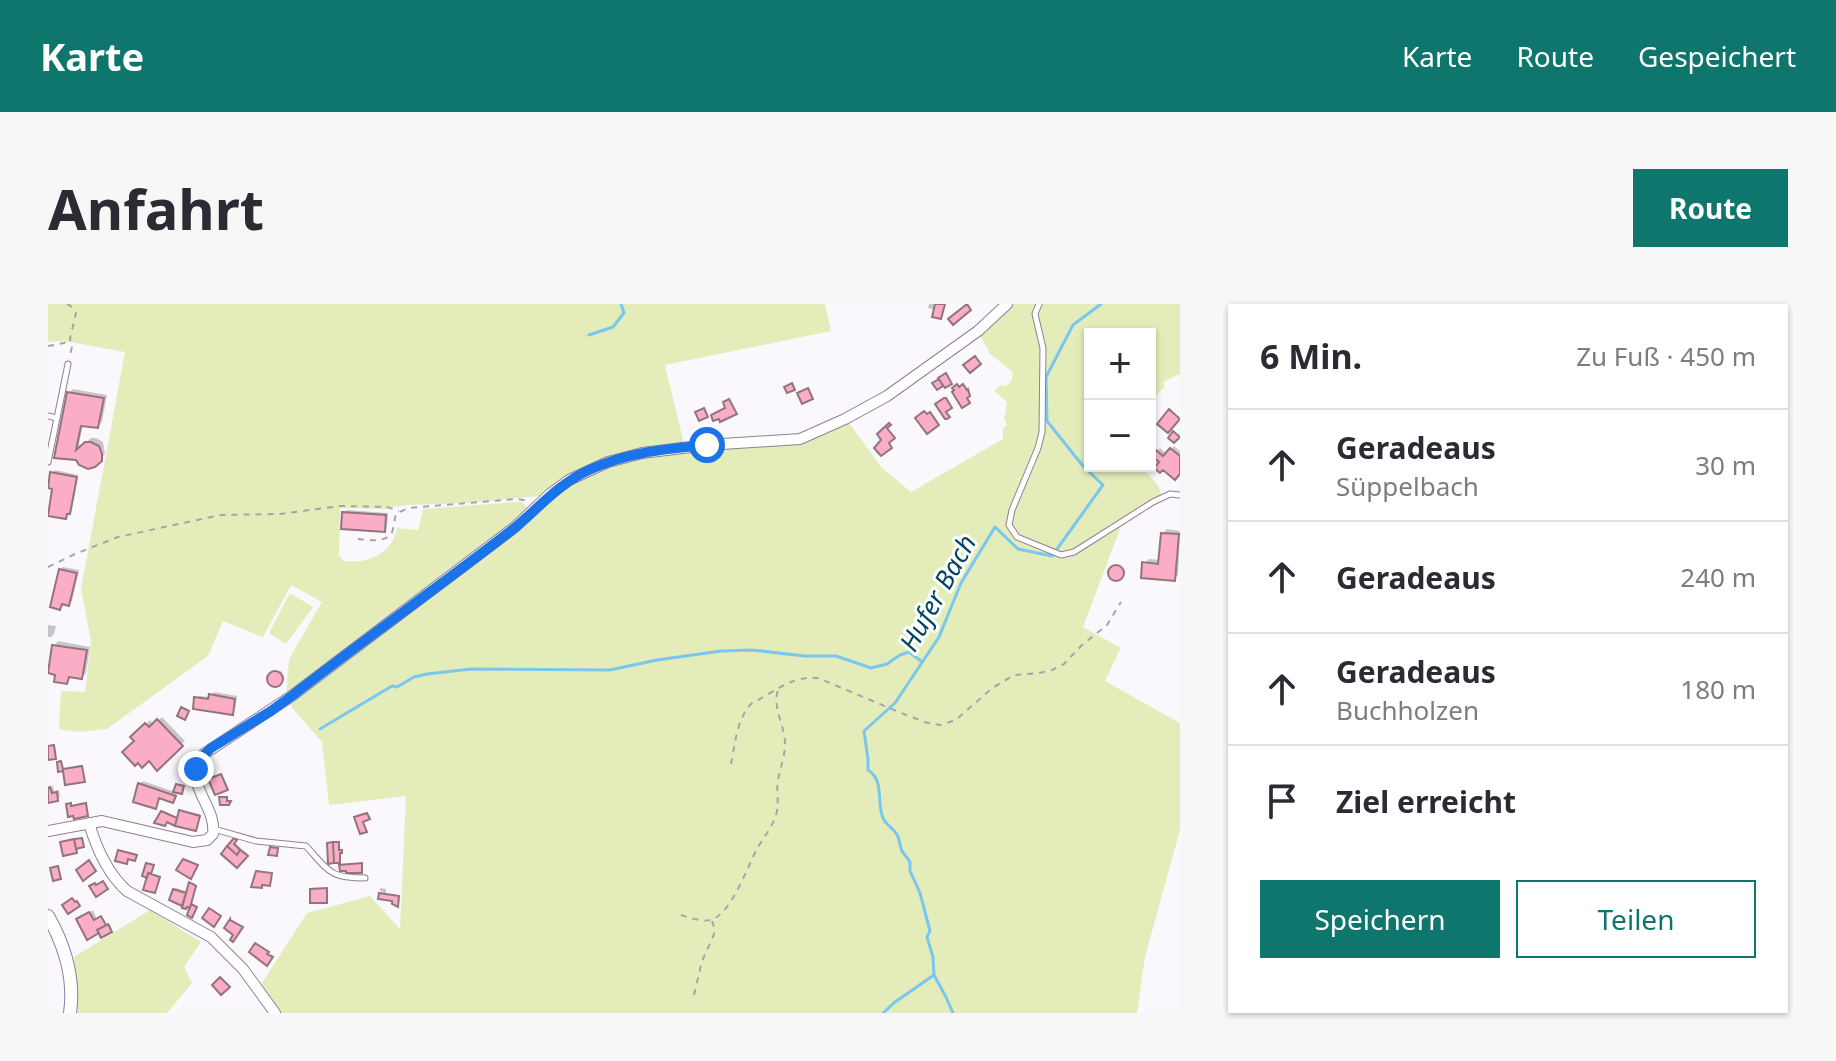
<!DOCTYPE html>
<html lang="de">
<head>
<meta charset="utf-8">
<style>
	:root { --surface:#fff; --page:#f7f7f7; --text:#2b2b33; --muted:#7c7c81; --line:#e1e1e2; --accent:#0f766e }
	body { margin:0; font-family:"Noto Sans",sans-serif; background:var(--page); color:var(--text) }
	.controls { position:absolute; right:24px; top:24px; display:grid; overflow:hidden; border-radius:0px; box-shadow:0 2px 6px #0004 }
	.controls button { width:72px; height:72px; display:grid; place-items:center; padding:0; border:0; border-bottom:2px solid var(--line); background:var(--surface); color:var(--text); font:40px sans-serif }
	.stop { position:absolute; width:24px; height:24px; margin:-18px; border:6px solid #1a73e8; border-radius:50%; background:#fff }
	.stop.end { background:#1a73e8; border-color:#fff; box-shadow:0 2px 8px #0008 }
	.list { margin:0; padding:0; list-style:none }
	h2 { display:flex; justify-content:space-between; align-items:center; height:104px; margin:0; padding:0 32px; font-size:34px }
	h2 small { font-size:26px; font-weight:400; color:var(--muted) }
	.list li { display:grid; grid-template-columns:52px 1fr auto; gap:24px; align-items:center; box-sizing:border-box; height:112px; padding:0 32px; border-top:2px solid var(--line) }
	.list b { display:block; font-size:30px; white-space:nowrap }
	.list p { margin:0; font-size:26px; white-space:nowrap; color:var(--muted) }
	.list em { font-size:26px; font-style:normal; color:var(--muted) }
	.actions { display:flex; gap:16px; padding:24px 32px }
	.actions a { flex:1; padding:18px 0; border:2px solid var(--accent); border-radius:0px; text-align:center; font-size:28px; color:var(--accent) }
	.actions .main { background:var(--accent); color:#fff }
	.icon { flex:none; width:44px; height:44px; fill:none; stroke:currentColor; stroke-width:2; stroke-linecap:round; stroke-linejoin:round }
	.map { position:relative; flex:none; width:1132px; height:709px; overflow:hidden; border-radius:0px }
	header { display:flex; align-items:center; gap:48px; box-sizing:border-box; height:112px; padding:0 40px; background:var(--accent); color:#fff }
	header strong { font-size:38px }
	nav { display:flex; gap:44px; margin-inline-start:auto; font-size:28px }
	.intro { display:flex; align-items:center; justify-content:space-between; box-sizing:border-box; height:192px; padding:0 48px }
	h1 { margin:0; font-size:56px }
	.button { padding:20px 36px; border-radius:0px; background:var(--accent); color:#fff; font-size:28px; font-weight:700 }
	main { display:flex; gap:48px; padding:0 48px }
	aside { flex:1; background:var(--surface); border-radius:0px; box-shadow:0 2px 6px #0004 }
	.map>svg:first-child { display:block }
	.green { fill:#e4edba }
	.shadow { fill:#0003 }
	.lines { fill:none; stroke-linecap:round; stroke-linejoin:round }
	.stream { stroke:#7ac7ee; stroke-width:3 }
	.building { fill:#faadc4; stroke:#93747d; stroke-width:2 }
	.service-casing { stroke:#907e96; stroke-width:7 }
	.minor-casing { stroke:#907e96; stroke-width:12 }
	.tertiary-casing { stroke:#907e96; stroke-width:14 }
	.path { stroke:#a7a3aa; stroke-width:2; stroke-dasharray:6 6; stroke-linecap:butt }
	.service { stroke:#fff; stroke-width:5 }
	.minor { stroke:#fff; stroke-width:10 }
	.tertiary { stroke:#fff; stroke-width:12 }
	.route { stroke:#1a73e8; stroke-width:10 }
	.labels { text-anchor:middle; stroke-width:6; stroke-linejoin:round; paint-order:stroke }
	.water-label { font-size:26px; font-style:italic; fill:#00455f; stroke:#fff }
</style>
</head>
<body>
<header>
<strong>Karte</strong>
<nav><a>Karte</a><a>Route</a><a>Gespeichert</a></nav>
</header>
<div class="intro"><h1>Anfahrt</h1><a class="button">Route</a></div>
<main>
<div class="map">
<svg width="1132" height="709" viewBox="0 0 1132 709">
	<rect width="100%" height="100%" fill="#fbf8fd"/>
	<path class="green" d="M 0,0 L 777,0 L 783,27 L 617,61 L 636,140 L 606,143 L 493,192 L 418,199 L 360,201 L 344,203 L 338,205 L 292,204 L 291,252 L 296,257 C 320,260 344,250 349,224 L 370,226 L 375,205 L 468,198 L 475,198 L 480,205 L 464,221 L 238,392 L 241,355 L 274,298 L 243,281 L 215,333 L 175,317 L 160,352 L 59,425 L 31,428 L 11,425 L 13,387 L 37,388 L 43,337 L 33,285 L 77,48 L 16,37 L 0,38 Z
		M 964,0 L 1132,0 L 1132,70 L 1115,78 L 1117,83 L 1102,97 L 1102,30 L 1042,30 L 1042,162 L 1093,162 C 1102,175 1109,175 1114,191 L 1057,224 L 1057,230 L 1074,220 L 1035,323 L 1073,344 L 1057,377 L 1132,419 L 1132,526 L 1097,653 L 1089,709 L 229,709 L 210,685 L 259,609 L 322,592 L 352,625 L 358,492 L 281,501 L 274,438 L 240,399 L 515,184 L 542,169 L 595,152 L 752,136 L 799,116 L 834,164 L 863,188 L 955,135 L 955,124 L 959,121 L 956,115 L 959,98 L 946,87 L 953,81 L 957,82 L 963,78 L 965,68 L 942,50 L 932,31 Z
		M 242,289 L 265,303 L 238,340 L 221,329 Z
		M 102,606 L 153,638 L 136,663 L 144,679 L 119,709 L 27,709 L 29,695 L 26,653 Z"/>
	<path class="shadow" d="M 881,0 L 897,0 L 894,11 L 893,13 L 888,6 L 880,4 Z
		M 25,85 L 59,91 L 54,118 L 50,122 L 35,120 L 30,146 L 43,134 L 48,134 L 55,138 L 57,150 L 46,161 L 29,155 L 8,152 L 21,89 Z
		M 1126,142 L 1132,147 L 1132,168 L 1106,152 L 1112,144 L 1119,150 Z
		M 7,166 L 30,171 L 24,205 L 18,213 L 6,183 L 4,169 Z
		M 299,206 L 340,209 L 339,223 L 336,226 L 296,209 Z
		M 1119,225 L 1132,227 L 1130,271 L 1126,275 L 1096,259 L 1101,255 L 1112,256 L 1115,229 Z
		M1062 268a7 7 0 1 1 14 0a7 7 0 1 1-14 0Z
		M 15,263 L 31,266 L 24,297 L 21,299 L 15,298 L 12,304 L 12,266 Z
		M 0,321 L 8,322 L 6,330 L 3,333 L 0,333 Z
		M 10,337 L 42,343 L 38,369 L 34,373 L 23,371 L 19,378 L 6,342 Z
		M 233,367 L 236,373 L 232,378 L 227,381 L 222,379 L 221,375 L 224,369 Z
		M 166,388 L 189,392 L 187,406 L 184,409 L 148,394 L 151,392 L 162,393 Z
		M 114,413 L 137,437 L 109,464 L 85,433 L 102,416 L 106,421 Z
		M 95,477 L 127,488 L 130,487 L 128,494 L 125,497 L 112,493 L 107,503 L 92,480 Z
		M 5,482 L 6,487 L 11,486 L 12,492 L 10,495 L 0,497 L 0,483 Z
		M 134,506 L 152,510 L 149,523 L 114,508 L 116,507 L 131,514 Z
		M 189,534 L 186,538 L 200,550 L 189,561 L 176,549 Z
		M 144,578 L 149,581 L 143,600 L 144,603 L 138,603 L 132,600 L 126,586 L 128,584 L 140,588 Z
		M 332,584 L 338,585 L 338,589 L 352,591 L 351,597 L 349,598 L 333,590 L 335,588 L 332,587 Z
		M 45,606 L 53,625 L 62,620 L 64,625 L 52,627 L 40,633 L 33,613 Z"/>
	<g class="lines">
		<path class="stream" d="M 541,31 L 565,23 L 576,9 L 573,0
			M 272,425 L 344,382 L 349,383 L 366,373 L 379,370 L 423,365 L 562,366 L 609,356 L 673,347 L 704,346 L 757,352 L 788,352 L 823,364 L 839,360 L 852,351 L 861,348 L 873,357
			M 835,709 L 847,698 L 886,671
			M 905,709 L 898,693 L 886,671 L 885,653 L 879,633 L 882,627 L 872,589 L 862,567 L 862,558 C 860,554 856,551 854,547 C 851,541 852,534 848,529 C 844,523 838,521 835,514 C 828,497 837,477 820,466 L 820,455 L 816,427 L 847,399 L 891,333 L 913,279 L 947,223 L 970,245 L 1004,252 L 1055,181 L 1035,162 L 999,117 L 998,73 L 1025,21 L 1053,0"/>
	</g>
	<path class="building" d="M 887,0 L 897,0 L 893,15 L 884,13 Z
		M 919,0 L 923,6 L 905,21 L 900,15 Z
		M 927,52 L 933,60 L 922,69 L 915,61 Z
		M 898,69 L 904,80 L 897,84 L 890,74 Z
		M 891,75 L 895,82 L 889,86 L 884,79 Z
		M 744,79 L 747,86 L 739,89 L 736,83 Z
		M 909,80 L 911,83 L 915,80 L 919,86 L 920,85 L 922,92 L 919,94 L 922,99 L 914,104 L 904,88 L 906,86 L 904,84 Z
		M 760,84 L 765,95 L 754,100 L 749,89 Z
		M 19,88 L 56,94 L 50,124 L 33,122 L 28,146 L 37,138 L 43,138 L 51,142 L 54,150 L 54,157 L 47,163 L 40,165 L 31,161 L 28,156 L 6,154 Z
		M 896,94 L 898,94 L 904,104 L 898,108 L 902,113 L 899,115 L 897,115 L 887,100 Z
		M 681,95 L 689,110 L 672,118 L 671,115 L 665,117 L 663,111 L 677,104 L 675,98 Z
		M 656,104 L 660,113 L 651,117 L 647,108 Z
		M 1121,105 L 1132,115 L 1120,129 L 1109,120 Z
		M 876,107 L 879,110 L 882,108 L 891,121 L 879,130 L 867,114 Z
		M 841,119 L 843,121 L 839,124 L 847,134 L 841,139 L 844,144 L 833,152 L 826,144 L 833,136 L 829,130 Z
		M 1125,127 L 1132,133 L 1126,139 L 1120,134 Z
		M 1122,144 L 1132,152 L 1132,170 L 1127,176 L 1115,166 L 1112,169 L 1106,164 L 1111,158 L 1103,152 L 1108,146 L 1115,152 Z
		M 2,168 L 29,173 L 22,210 L 19,210 L 18,215 L 0,212 L 4,185 L 0,184 Z
		M 294,208 L 338,211 L 337,228 L 293,225 Z
		M 1113,229 L 1131,230 L 1127,277 L 1093,274 L 1094,258 L 1110,260 Z
		M1060 269a8 8 0 1 1 16 0a8 8 0 1 1-16 0Z
		M 11,265 L 29,269 L 21,302 L 14,300 L 12,306 L 2,303 Z
		M 4,341 L 39,346 L 34,375 L 21,373 L 19,380 L 6,378 L 7,371 L 0,369 Z
		M219 375a8 8 0 1 1 16 0a8 8 0 1 1-16 0Z
		M 161,390 L 187,395 L 185,411 L 145,405 L 146,393 L 160,395 Z
		M 133,403 L 141,407 L 137,416 L 129,412 Z
		M 109,415 L 135,442 L 109,467 L 101,457 L 94,464 L 90,459 L 87,462 L 74,448 L 86,437 L 82,433 L 97,419 L 101,423 Z
		M 6,441 L 8,455 L 0,456 L 0,442 Z
		M 13,457 L 15,465 L 34,462 L 37,478 L 17,481 L 15,467 L 10,468 L 9,458 Z
		M 173,470 L 180,486 L 167,491 L 160,475 Z
		M 90,479 L 128,492 L 125,499 L 111,494 L 108,505 L 85,498 Z
		M 128,480 L 136,482 L 134,490 L 125,488 Z
		M 2,483 L 4,489 L 9,488 L 10,497 L 0,499 L 0,484 Z
		M 171,493 L 179,493 L 179,497 L 183,497 L 181,501 L 172,501 Z
		M 23,499 L 23,502 L 38,499 L 40,512 L 26,515 L 25,512 L 20,513 L 18,500 Z
		M 131,506 L 152,512 L 148,527 L 127,522 Z
		M 113,507 L 129,514 L 127,522 L 119,518 L 117,522 L 106,519 Z
		M 319,509 L 322,515 L 315,518 L 319,528 L 312,530 L 306,513 Z
		M 34,534 L 36,543 L 28,545 L 26,535 Z
		M 186,534 L 189,536 L 186,540 L 192,546 L 189,551 L 179,542 Z
		M 26,535 L 29,549 L 15,552 L 12,538 Z
		M 285,538 L 291,538 L 291,546 L 294,546 L 294,549 L 292,549 L 292,559 L 286,559 Z
		M 285,538 L 286,559 L 280,560 L 279,539 Z
		M 179,542 L 189,551 L 192,546 L 200,552 L 189,564 L 173,550 Z
		M 222,543 L 230,544 L 229,552 L 220,551 Z
		M 70,546 L 89,551 L 87,557 L 80,555 L 79,560 L 67,557 Z
		M 135,555 L 150,561 L 143,575 L 128,566 Z
		M 41,556 L 48,567 L 35,577 L 28,566 Z
		M 98,559 L 106,561 L 103,570 L 100,569 L 99,574 L 94,572 Z
		M 314,559 L 314,569 L 298,569 L 298,567 L 292,567 L 291,561 Z
		M 10,562 L 13,575 L 5,577 L 2,564 Z
		M 208,567 L 224,569 L 222,582 L 214,581 L 214,584 L 203,583 Z
		M 100,569 L 112,573 L 107,589 L 95,586 Z
		M 55,577 L 60,585 L 48,593 L 41,582 L 47,579 L 48,581 Z
		M 141,578 L 148,582 L 142,604 L 139,603 L 138,605 L 134,604 Z
		M 279,584 L 279,599 L 262,599 L 262,585 Z
		M 125,585 L 138,589 L 134,602 L 121,596 Z
		M 331,589 L 351,592 L 350,603 L 344,600 L 344,597 L 330,595 Z
		M 24,594 L 27,598 L 29,597 L 32,602 L 20,610 L 14,601 Z
		M 143,600 L 149,603 L 144,614 L 139,611 Z
		M 161,604 L 173,612 L 166,623 L 154,614 Z
		M 41,608 L 46,616 L 53,612 L 58,621 L 49,626 L 51,629 L 39,636 L 28,615 Z
		M 182,615 L 182,616 L 195,623 L 185,638 L 182,636 L 185,631 L 176,624 Z
		M 60,620 L 64,628 L 53,634 L 49,626 Z
		M 207,639 L 221,648 L 219,650 L 225,653 L 219,662 L 201,648 Z
		M 172,673 L 182,683 L 173,691 L 164,681 Z"/>
	<g class="lines">
		<g class="service-casing">
			<path id="service" d="M 991,0 L 987,10 L 995,44 L 994,128 L 990,144 L 964,206 L 961,221 L 969,233 L 1013,251 L 1026,248 L 1105,198 L 1122,190 L 1132,191
				M 0,112 L 9,114
				M 0,158 L 20,60
				M 166,525 L 208,537 L 258,542 C 281,567 281,574 317,574"/>
		</g>
		<g class="minor-casing">
			<path id="minor" d="M 41,519 C 48,543 60,570 79,587 L 163,633 L 195,665 L 227,709
				M 0,527 L 54,517 L 145,538 L 159,536 L 165,530 C 169,500 132,479 156,450 L 245,391 L 467,223 L 502,190 L 521,176 L 560,158 L 594,149 L 659,141 L 752,135 L 797,115 L 839,92 L 930,27 L 959,0"/>
		</g>
		<g class="tertiary-casing">
			<path id="tertiary" d="M 0,612 C 17,642 27,674 22,709"/>
		</g>
		<path class="path" d="M 19,0 L 24,3 L 28,9 L 22,35 L 24,43 L 21,55
			M 0,42 L 16,39 L 21,36
			M 310,235 C 319,236 336,239 343,230 C 346,226 346,216 348,210 L 360,204 L 469,195 L 482,197
			M 0,263 L 27,250 L 70,233 L 173,211 L 232,210 L 292,202 L 339,203 L 351,207
			M 683,460 C 687,440 689,415 703,400 C 724,389 745,371 770,374 L 858,411 L 880,419 L 892,421 L 908,416 L 943,385 L 966,371 L 991,369 L 1004,366 L 1016,360 L 1034,341 L 1059,321 L 1073,298
			M 633,611 C 642,614 654,618 663,616 C 684,609 699,563 709,545 C 716,532 726,522 729,507 C 731,497 728,486 730,476 C 732,464 737,453 737,440 C 737,422 724,403 730,386
			M 646,691 L 654,657 L 665,633 L 667,626 L 664,617"/>
		<use href="#service" class="service"/>
		<use href="#minor" class="minor"/>
		<use href="#tertiary" class="tertiary"/>
	</g>
	<g class="lines">
		<path class="route" d="M 148,465 L 154,453 L 163,444 L 223,407 L 245,391 C 317,335 392,282 464,226 C 490,205 510,180 541,166 C 579,148 618,145 659,141"/>
	</g>
	<g class="labels">
		<g class="water-label">
			<text transform="translate(890 289) rotate(-61)" y="9">Hufer Bach</text>
		</g>
	</g>
</svg>
<div class="controls">
<button>+</button>
<button>−</button>
</div>
<div class="stop" style="left:659px;top:141px"></div>
<div class="stop end" style="left:148px;top:465px"></div>
</div>
<aside>
<h2>6 Min.<small>Zu Fuß · 450 m</small></h2>
<ul class="list">
<li><svg class="icon" aria-label="ahead" viewBox="0 0 24 24"><path d="M12 20V5M6 11l6-6 6 6"/></svg><div><b>Geradeaus</b><p>Süppelbach</p></div><em>30 m</em></li>
<li><svg class="icon" aria-label="ahead" viewBox="0 0 24 24"><path d="M12 20V5M6 11l6-6 6 6"/></svg><div><b>Geradeaus</b></div><em>240 m</em></li>
<li><svg class="icon" aria-label="ahead" viewBox="0 0 24 24"><path d="M12 20V5M6 11l6-6 6 6"/></svg><div><b>Geradeaus</b><p>Buchholzen</p></div><em>180 m</em></li>
<li><svg class="icon" aria-label="arrive" viewBox="0 0 24 24"><path d="M6 21V4h12l-3 4 3 4H6"/></svg><div><b>Ziel erreicht</b></div></li>
</ul>
<div class="actions"><a class="main">Speichern</a><a>Teilen</a></div>
</aside>
</main>
</body>
</html>
